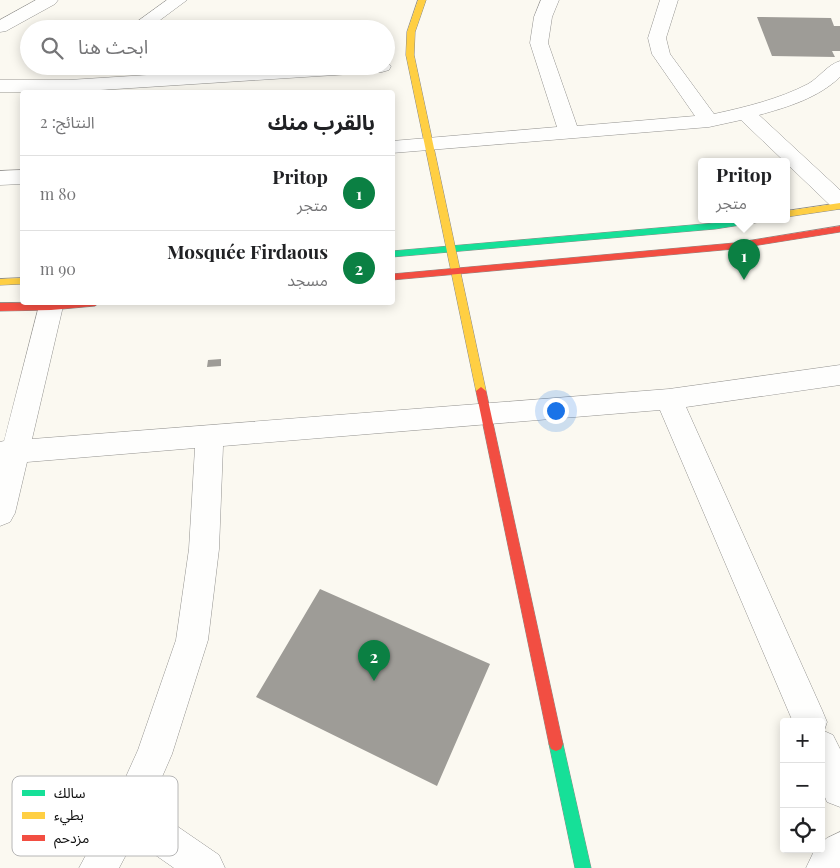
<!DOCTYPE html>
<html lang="ar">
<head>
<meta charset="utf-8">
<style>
	:root { --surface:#fff; --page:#f6f6f6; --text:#202124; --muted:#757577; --line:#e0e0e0; --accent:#0b8043 }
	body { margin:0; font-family:"Playfair Display","Noto Sans Arabic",serif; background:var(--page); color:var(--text); direction:rtl }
	.controls { position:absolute; right:15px; bottom:15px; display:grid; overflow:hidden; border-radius:5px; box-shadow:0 2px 12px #0003 }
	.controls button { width:45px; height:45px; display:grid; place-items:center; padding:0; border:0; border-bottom:1px solid var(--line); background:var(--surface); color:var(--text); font:25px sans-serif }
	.you { position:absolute; left:555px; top:410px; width:18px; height:18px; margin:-12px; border:4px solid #fff; border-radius:50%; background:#1a73e8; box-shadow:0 0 0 8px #1a73e833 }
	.badge { display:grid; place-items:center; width:32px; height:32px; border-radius:50%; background:var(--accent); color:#fff; font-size:16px; font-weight:700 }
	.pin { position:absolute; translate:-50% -41px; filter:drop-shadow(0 1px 2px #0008) }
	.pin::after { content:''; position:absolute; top:26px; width:18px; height:15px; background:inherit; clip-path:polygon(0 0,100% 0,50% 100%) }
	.popup { position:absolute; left:698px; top:158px; width:92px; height:65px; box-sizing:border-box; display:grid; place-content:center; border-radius:5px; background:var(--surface); filter:drop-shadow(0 1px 4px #0005); font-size:16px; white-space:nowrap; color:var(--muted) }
	.popup b { font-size:19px; color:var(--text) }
	.popup::after { content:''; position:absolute; left:50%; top:100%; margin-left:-10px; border:10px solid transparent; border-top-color:var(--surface) }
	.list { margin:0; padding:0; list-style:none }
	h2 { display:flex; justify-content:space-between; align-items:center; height:65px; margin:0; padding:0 20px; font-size:21px }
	h2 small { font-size:16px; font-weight:400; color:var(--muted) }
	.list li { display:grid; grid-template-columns:32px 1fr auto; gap:15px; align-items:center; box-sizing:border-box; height:75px; padding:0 20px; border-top:1px solid var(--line) }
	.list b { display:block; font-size:19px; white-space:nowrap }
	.list p { margin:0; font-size:16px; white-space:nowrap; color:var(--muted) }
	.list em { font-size:16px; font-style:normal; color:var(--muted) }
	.icon { flex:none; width:28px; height:28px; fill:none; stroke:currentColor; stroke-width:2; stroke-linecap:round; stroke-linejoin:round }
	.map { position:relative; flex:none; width:840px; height:868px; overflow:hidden; direction:ltr }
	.search { position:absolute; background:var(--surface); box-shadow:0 2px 12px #0003; left:20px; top:20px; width:375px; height:55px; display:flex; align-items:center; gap:12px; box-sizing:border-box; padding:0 18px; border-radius:28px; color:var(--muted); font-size:19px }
	.panel { position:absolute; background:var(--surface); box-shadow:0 2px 12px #0003; left:20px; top:90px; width:375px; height:215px; border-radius:5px; direction:rtl }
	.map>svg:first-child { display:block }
	.building { fill:#9e9c97 }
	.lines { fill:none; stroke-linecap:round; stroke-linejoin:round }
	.street-casing { stroke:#949390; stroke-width:1 }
	.fast-casing { stroke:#8b8a86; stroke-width:1 }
	.slow-casing { stroke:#8b8a86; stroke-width:1 }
	.jam-casing { stroke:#8b8a86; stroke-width:1 }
	.street { fill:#fefefd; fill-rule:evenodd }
	.fast { fill:#16e098; fill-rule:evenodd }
	.slow { fill:#ffcf43; fill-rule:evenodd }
	.jam { fill:#f24e42; fill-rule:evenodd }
	.key { fill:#fff; stroke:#b6b6b6; stroke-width:1 }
	.key-label { font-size:14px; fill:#0d0d0d }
</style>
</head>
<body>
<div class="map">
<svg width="840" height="868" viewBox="0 0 840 868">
	<rect width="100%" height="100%" fill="#fbf9f1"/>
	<path class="building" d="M 757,17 L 831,18 L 834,26 L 840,26 L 840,51 L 832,51 L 835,57 L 772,56 Z
		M 221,359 L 221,366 L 207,367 L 208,360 Z
		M 320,589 L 490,664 L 437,786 L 256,697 Z"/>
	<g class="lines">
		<g class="street-casing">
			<path id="street" d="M 36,0 L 58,0 L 55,4 L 6,31 L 0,32 L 0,20 Z
				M 167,0 L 187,0 L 148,29 L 127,29 Z
				M 541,0 L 559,0 L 552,17 L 548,43 L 577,126 L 695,116 L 652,54 L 648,38 L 660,0 L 678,0 L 666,38 L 670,54 L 714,114 C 746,107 779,99 808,84 C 820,77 827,65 840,61 L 840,77 C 818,98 788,107 759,115 L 840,190 L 840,209 L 832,207 L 786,163 L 786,161 L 784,161 L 741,120 L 709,127 L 392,153 L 392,141 L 557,127 L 530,43 L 534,17 Z
				M 386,61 L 391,66 L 389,70 L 382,72 L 69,92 L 0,92 L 0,80 L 69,80 L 289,66 L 386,66 Z
				M 22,170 L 22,184 L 0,185 L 0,171 Z
				M 40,302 L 64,302 L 32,439 L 669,389 L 840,365 L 840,385 L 686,407 L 822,710 L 827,722 L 824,731 L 833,735 L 840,749 L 840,807 L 827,802 L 821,788 L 821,722 L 793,722 L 660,410 L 223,446 L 219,549 L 208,640 L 172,754 L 149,807 L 219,855 L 225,868 L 174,868 L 134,840 L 119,868 L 79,868 L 115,801 L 138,750 L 176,640 L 189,549 L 195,448 L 27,462 L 15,513 L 10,522 L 0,526 L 0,442 L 4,441 Z
				M 840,832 L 840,868 L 806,868 L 815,849 L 821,849 L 821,843 L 827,838 Z"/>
		</g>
		<g class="fast-casing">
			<path id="fast" d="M 742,219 L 765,219 L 760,222 L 715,229 L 392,257 L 392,251 L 715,223 Z
				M 556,737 L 561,739 L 563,744 L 591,868 L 575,868 L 549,744 L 551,739 Z"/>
		</g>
		<g class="slow-casing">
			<path id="slow" d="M 418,0 L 426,0 L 415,32 L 414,55 L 486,391 L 481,395 L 476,391 L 406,55 L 407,32 Z
				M 840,203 L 840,209 L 786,217 L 786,211 Z
				M 22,278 L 22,284 L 0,285 L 0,279 Z"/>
		</g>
		<g class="jam-casing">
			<path id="jam" d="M 840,226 L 840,232 L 734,249 L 392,280 L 392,274 L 734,243 Z
				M 100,302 L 95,306 L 51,310 L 0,311 L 0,303 Z
				M 481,387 L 486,391 L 563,744 L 561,749 L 556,751 L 551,749 L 549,744 L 476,391 Z"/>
		</g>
		<use href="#street" class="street"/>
		<use href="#fast" class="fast"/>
		<use href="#slow" class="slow"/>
		<use href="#jam" class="jam"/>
	</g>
	<rect x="12" y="776" width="166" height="80" rx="8" class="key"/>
	<rect x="22" y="790" width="23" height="6" fill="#16e098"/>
	<rect x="22" y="812" width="23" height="7" fill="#ffcf43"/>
	<rect x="22" y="835" width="23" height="6" fill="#f24e42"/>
	<g class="key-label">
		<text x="54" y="798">سالك</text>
		<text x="54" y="820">بطيء</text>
		<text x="54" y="843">مزدحم</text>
	</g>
</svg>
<div class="controls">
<button>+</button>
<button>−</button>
<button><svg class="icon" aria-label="locate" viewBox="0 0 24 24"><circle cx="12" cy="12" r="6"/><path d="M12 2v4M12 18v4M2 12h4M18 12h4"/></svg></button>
</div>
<div class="you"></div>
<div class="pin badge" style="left:744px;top:280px">1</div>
<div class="popup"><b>Pritop</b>متجر</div>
<div class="pin badge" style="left:374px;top:681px">2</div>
<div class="search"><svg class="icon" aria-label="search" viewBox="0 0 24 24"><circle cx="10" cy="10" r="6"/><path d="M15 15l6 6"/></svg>ابحث هنا</div>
<section class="panel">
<h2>بالقرب منك<small>النتائج: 2</small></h2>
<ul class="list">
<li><span class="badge">1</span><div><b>Pritop</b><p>متجر</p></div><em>80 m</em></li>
<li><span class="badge">2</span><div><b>Mosquée Firdaous</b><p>مسجد</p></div><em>90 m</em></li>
</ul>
</section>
</div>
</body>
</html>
